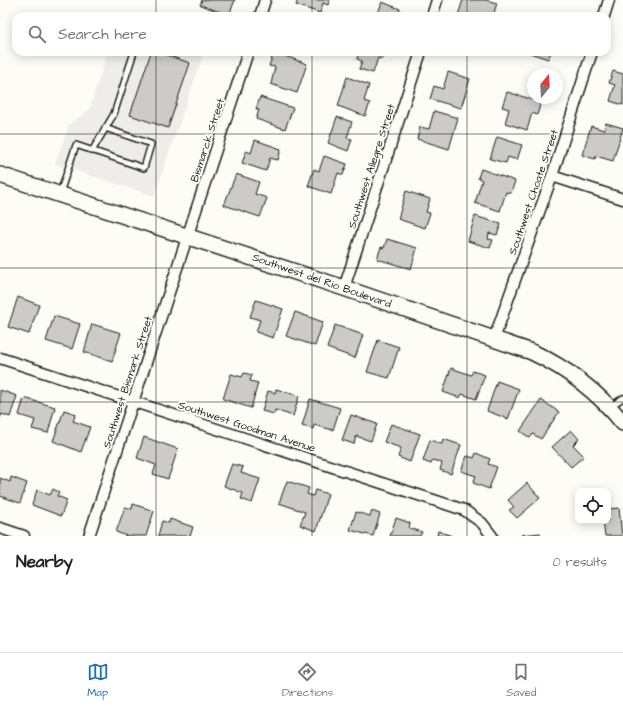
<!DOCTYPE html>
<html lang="en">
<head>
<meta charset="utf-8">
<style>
	:root { --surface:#fff; --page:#f2f2f2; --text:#222; --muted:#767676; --line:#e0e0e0; --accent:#1f6fb2 }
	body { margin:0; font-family:"Architects Daughter",sans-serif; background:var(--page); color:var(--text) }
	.controls { position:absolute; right:12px; bottom:12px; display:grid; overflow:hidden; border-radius:8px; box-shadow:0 2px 10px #0003 }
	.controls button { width:36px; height:36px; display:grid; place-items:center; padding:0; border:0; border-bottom:1px solid var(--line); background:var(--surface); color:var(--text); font:20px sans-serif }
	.compass { position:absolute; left:527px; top:68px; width:36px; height:36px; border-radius:50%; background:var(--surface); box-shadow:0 2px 10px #0003; rotate:18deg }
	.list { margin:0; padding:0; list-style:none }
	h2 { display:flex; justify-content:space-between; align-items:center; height:52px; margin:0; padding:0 16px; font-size:17px }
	h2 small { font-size:13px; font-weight:400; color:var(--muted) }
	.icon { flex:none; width:22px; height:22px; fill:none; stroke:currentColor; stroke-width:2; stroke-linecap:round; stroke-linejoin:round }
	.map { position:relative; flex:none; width:623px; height:536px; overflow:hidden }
	.search { position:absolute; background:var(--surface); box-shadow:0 2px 10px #0003; left:12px; right:12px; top:12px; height:44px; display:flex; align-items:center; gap:10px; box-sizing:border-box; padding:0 14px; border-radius:12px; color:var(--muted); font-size:15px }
	.sheet { height:116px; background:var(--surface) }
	nav { display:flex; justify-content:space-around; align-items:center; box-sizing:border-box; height:56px; border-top:1px solid var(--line); background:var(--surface); font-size:11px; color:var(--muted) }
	nav a { display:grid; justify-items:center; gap:2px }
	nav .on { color:var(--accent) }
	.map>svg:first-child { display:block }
	.built { fill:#eeede9 }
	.building { fill:#cccbc8; stroke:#1c1c1c }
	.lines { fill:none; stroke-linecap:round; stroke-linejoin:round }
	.lane-casing { stroke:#1c1c1c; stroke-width:8 }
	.street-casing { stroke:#1c1c1c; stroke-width:13 }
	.secondary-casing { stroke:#1c1c1c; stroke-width:18 }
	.lane { stroke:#fdfcf7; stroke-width:5 }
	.street { stroke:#fdfcf7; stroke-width:10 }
	.secondary { stroke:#fdfcf7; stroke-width:15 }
	.grid { fill:none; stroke:#1c1c1c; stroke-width:1; stroke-opacity:0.55 }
	.labels { text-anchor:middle; stroke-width:4; stroke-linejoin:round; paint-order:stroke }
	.street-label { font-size:11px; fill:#1c1c1c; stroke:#fdfcf7 }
</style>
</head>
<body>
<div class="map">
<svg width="623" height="536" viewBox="0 0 623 536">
	<rect width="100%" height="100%" fill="#fdfcf7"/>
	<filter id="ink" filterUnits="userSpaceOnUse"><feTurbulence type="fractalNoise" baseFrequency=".025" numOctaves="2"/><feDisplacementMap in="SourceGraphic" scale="8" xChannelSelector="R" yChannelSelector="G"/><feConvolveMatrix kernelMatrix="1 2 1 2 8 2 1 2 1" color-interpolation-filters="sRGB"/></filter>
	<g filter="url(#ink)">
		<path class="built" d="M 108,52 L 195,52 L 203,55 L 154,196 L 55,164 L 69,125 L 89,110 Z"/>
		<path class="building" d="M 202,0 L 235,0 L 229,15 L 200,5 Z
			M 298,0 L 330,0 L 328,5 L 323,3 L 320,13 L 296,5 Z
			M 463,0 L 486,0 L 497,3 L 493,16 L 461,16 L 458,15 Z
			M 382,2 L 400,9 L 398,16 L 377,16 Z
			M 151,52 L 158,52 L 190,63 L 168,128 L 130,115 Z
			M 274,52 L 307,64 L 297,93 L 271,84 L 275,67 L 269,66 Z
			M 359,52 L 384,52 L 382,59 L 378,58 L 373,73 L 359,69 L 362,61 L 357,59 Z
			M 527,52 L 551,52 L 548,59 Z
			M 613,71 L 623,74 L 623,105 L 610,101 L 615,85 L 609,83 Z
			M 448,72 L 470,79 L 461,108 L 430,99 L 434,86 L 443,89 Z
			M 347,77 L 369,85 L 364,101 L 370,103 L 365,116 L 338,106 Z
			M 507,92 L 541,102 L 537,115 L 532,113 L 527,130 L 505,123 L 509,109 L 502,107 Z
			M 260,97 L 293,108 L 285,129 L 256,119 L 259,110 L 256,109 Z
			M 434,111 L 458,118 L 449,149 L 417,139 L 420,127 L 429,129 Z
			M 337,117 L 352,122 L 347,138 L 352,139 L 348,151 L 328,143 Z
			M 606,123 L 623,128 L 613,161 L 596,156 L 595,159 L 582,155 L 591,126 L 604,130 Z
			M 497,137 L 522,145 L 517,160 L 508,157 L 506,163 L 490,159 Z
			M 255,140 L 281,149 L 278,160 L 270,158 L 266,171 L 242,163 L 246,151 L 251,153 Z
			M 324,156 L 347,164 L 343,175 L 338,173 L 331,194 L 308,186 L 314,169 L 319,171 Z
			M 481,169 L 515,181 L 511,193 L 506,192 L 500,211 L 475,203 L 482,180 L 478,178 Z
			M 236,174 L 259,182 L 255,194 L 267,198 L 260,217 L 224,205 Z
			M 406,191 L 430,199 L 426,212 L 430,213 L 425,228 L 398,219 Z
			M 475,216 L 501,224 L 497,235 L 489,233 L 488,239 L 493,240 L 490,248 L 468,241 Z
			M 387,239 L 417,248 L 411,269 L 377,259 L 381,247 L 384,248 Z
			M 18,297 L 39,305 L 29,334 L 8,327 Z
			M 256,300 L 283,309 L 273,338 L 256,332 L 260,320 L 250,317 Z
			M 295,312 L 323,322 L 315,346 L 286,336 Z
			M 54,316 L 80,324 L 72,349 L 46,341 Z
			M 92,324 L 121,333 L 112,361 L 84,352 Z
			M 335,325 L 363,335 L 355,358 L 327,348 Z
			M 378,340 L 399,347 L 389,378 L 367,372 Z
			M 451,368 L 471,375 L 473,371 L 485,375 L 476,399 L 462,394 L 460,398 L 443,392 Z
			M 244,373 L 252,375 L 250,381 L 258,383 L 251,408 L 223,399 L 231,374 L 242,377 Z
			M 497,381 L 519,389 L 508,419 L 487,411 Z
			M 276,389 L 299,396 L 293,416 L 275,410 L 274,414 L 262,411 L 268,391 L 275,393 Z
			M 0,390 L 17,396 L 10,417 L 2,414 L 0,418 Z
			M 24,398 L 55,407 L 48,433 L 32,429 L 35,420 L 19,415 Z
			M 310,399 L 340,408 L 333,430 L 314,425 L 313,429 L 302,426 Z
			M 541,400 L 559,412 L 541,439 L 533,434 L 530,438 L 520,431 Z
			M 64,410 L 76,414 L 73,421 L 90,427 L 81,452 L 53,441 Z
			M 351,415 L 377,424 L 371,441 L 356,436 L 354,444 L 342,440 Z
			M 391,424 L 420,434 L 410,462 L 398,457 L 401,448 L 384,442 Z
			M 571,430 L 579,439 L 573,445 L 584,456 L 571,467 L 552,447 Z
			M 144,437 L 178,449 L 168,479 L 153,474 L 156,465 L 137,458 Z
			M 443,439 L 461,445 L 451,474 L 440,470 L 442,463 L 433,460 L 431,464 L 423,461 L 430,440 L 442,444 Z
			M 476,453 L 490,459 L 488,464 L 497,467 L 489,489 L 473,483 L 476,476 L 461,471 L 467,456 L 474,458 Z
			M 232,464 L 243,467 L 241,473 L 260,479 L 252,503 L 241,499 L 243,493 L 224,486 Z
			M 11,477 L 27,483 L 20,503 L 0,496 L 0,478 L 10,482 Z
			M 287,481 L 309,488 L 307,494 L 313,496 L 315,490 L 328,494 L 316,531 L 300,525 L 305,512 L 279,503 Z
			M 527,483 L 540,498 L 517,518 L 509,510 L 514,507 L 508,500 Z
			M 53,489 L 59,492 L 57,496 L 67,500 L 61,516 L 32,505 L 37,490 L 50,495 Z
			M 133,504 L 154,511 L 146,536 L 127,536 L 116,532 L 125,507 L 132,509 Z
			M 619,508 L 622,536 L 605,536 L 603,521 L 608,521 L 608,509 Z
			M 372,511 L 380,514 L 373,536 L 350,530 L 356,512 L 370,516 Z
			M 396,518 L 410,523 L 409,528 L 422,532 L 420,536 L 390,536 Z
			M 170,519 L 193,527 L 190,536 L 158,536 L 162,521 L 169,523 Z
			M 438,531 L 452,536 L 437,536 Z
			M 540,533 L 541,536 L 521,536 L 521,535 Z"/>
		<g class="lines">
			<g class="lane-casing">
				<path id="lane" d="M 92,151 L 114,114 L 134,52
					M 60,193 L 76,145 L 144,168 L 151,144 L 105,128
					M 611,406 L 623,398"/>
			</g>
			<g class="street-casing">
				<path id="street" d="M 260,16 L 265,0
					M 432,16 L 437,0
					M 604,16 L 609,0
					M 552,176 L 623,199
					M 344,288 L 421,52
					M 494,339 L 552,176 L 592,52
					M 0,358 L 464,510 L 482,523 L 492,536
					M 0,528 L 24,536
					M 89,536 L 248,52"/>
			</g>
			<g class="secondary-casing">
				<path id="secondary" d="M 0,175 L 344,288 L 532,352 C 568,369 598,392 623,423"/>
			</g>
			<use href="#lane" class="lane"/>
			<use href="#street" class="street"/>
			<use href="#secondary" class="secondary"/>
		</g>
	</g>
	<path class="grid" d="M 156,0 L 156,16M 312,0 L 312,16M 467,0 L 467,16M 156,52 L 156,536M 312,52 L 312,536M 467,52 L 467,536M 0,134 L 623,134M 0,268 L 623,268M 0,402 L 623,402"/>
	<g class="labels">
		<g class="street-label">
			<text transform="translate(207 140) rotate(-72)" y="4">Bismarck Street</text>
			<text transform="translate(371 166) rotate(-72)" y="4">Southwest Allegre Street</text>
			<text transform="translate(533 192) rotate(-71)" y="4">Southwest Choate Street</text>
			<text transform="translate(322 280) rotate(19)" y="4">Southwest del Rio Boulevard</text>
			<text transform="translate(127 382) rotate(-72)" y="4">Southwest Bismark Street</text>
			<text transform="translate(247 426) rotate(18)" y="4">Southwest Goodman Avenue</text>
		</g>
	</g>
</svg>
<div class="controls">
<button><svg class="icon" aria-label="locate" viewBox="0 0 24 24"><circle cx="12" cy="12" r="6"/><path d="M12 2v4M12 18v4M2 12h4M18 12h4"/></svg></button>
</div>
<svg class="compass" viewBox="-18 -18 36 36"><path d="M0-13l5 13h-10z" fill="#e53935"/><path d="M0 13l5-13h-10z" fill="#767676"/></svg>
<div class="search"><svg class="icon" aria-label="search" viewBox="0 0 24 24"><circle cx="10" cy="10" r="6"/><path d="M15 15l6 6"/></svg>Search here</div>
</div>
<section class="sheet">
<h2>Nearby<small>0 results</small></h2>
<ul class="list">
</ul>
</section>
<nav>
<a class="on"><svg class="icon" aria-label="map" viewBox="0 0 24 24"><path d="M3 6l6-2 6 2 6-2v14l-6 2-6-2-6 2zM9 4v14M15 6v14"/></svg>Map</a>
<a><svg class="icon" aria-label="directions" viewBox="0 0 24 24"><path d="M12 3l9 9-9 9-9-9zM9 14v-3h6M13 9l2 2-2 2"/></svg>Directions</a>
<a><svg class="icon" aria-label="saved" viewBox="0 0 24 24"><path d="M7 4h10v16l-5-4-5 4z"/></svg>Saved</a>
</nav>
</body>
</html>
